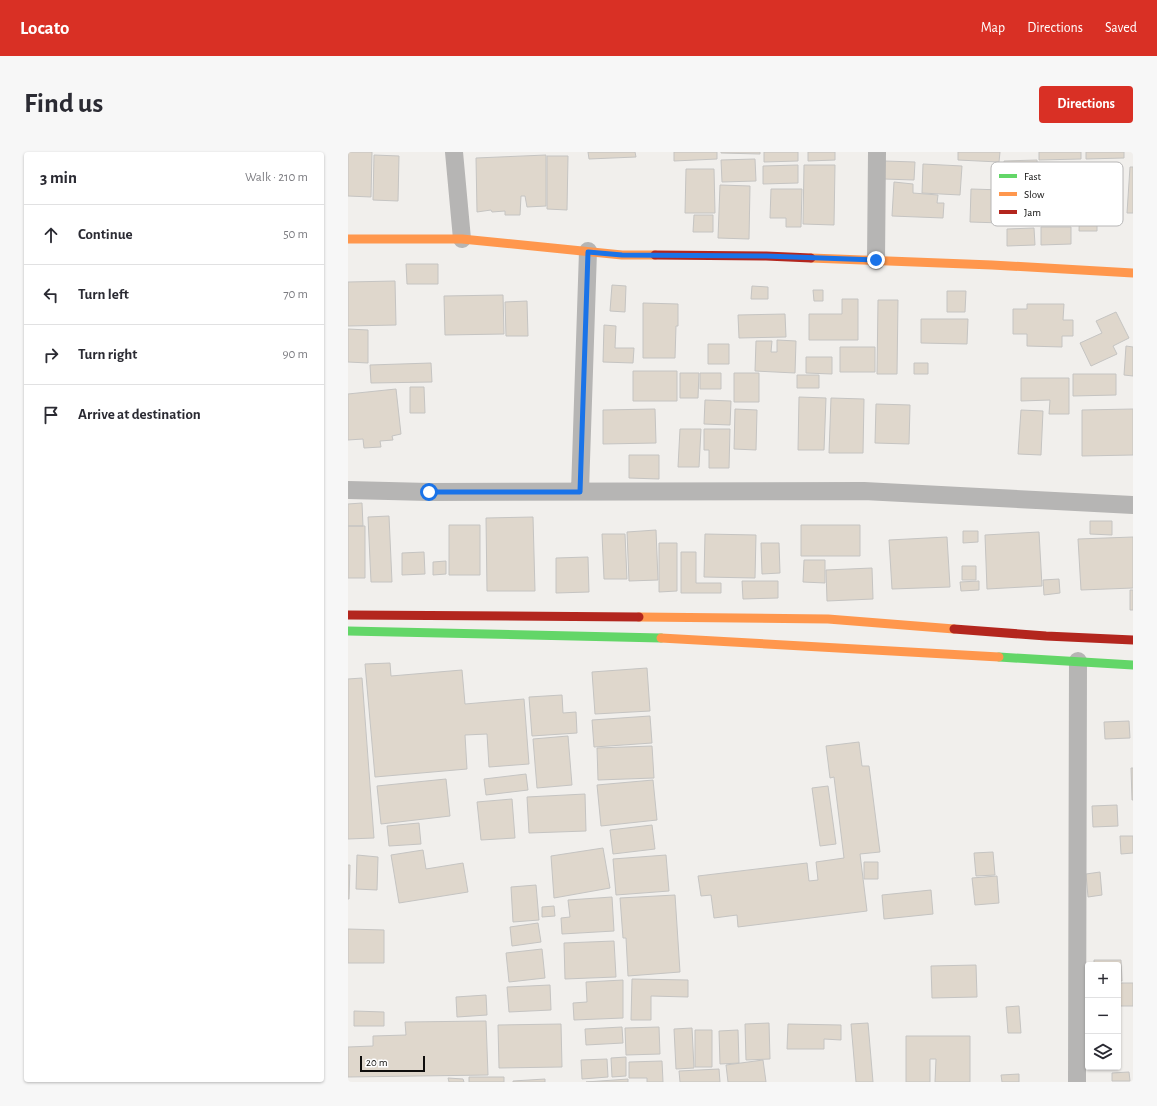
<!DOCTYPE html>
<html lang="en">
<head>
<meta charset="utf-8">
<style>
	:root { --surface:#fff; --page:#f7f7f7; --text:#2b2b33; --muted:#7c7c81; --line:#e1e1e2; --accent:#d93025 }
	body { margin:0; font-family:"Alegreya Sans",sans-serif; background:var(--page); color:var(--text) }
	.controls { position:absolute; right:12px; bottom:12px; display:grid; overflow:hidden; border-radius:4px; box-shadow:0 1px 3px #0004 }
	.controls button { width:36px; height:36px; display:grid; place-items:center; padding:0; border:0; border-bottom:1px solid var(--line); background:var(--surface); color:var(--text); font:20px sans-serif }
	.scale { position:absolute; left:12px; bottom:10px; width:65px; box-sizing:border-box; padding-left:4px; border:2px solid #0e0d0c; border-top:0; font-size:11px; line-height:14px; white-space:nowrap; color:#0e0d0c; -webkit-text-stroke:3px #fff; paint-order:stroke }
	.stop { position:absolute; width:12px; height:12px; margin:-9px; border:3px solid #1a73e8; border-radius:50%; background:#fff }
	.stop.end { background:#1a73e8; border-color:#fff; box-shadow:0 1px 4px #0008 }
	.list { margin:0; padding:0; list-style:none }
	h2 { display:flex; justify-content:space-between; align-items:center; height:52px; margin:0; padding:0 16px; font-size:17px }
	h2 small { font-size:13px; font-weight:400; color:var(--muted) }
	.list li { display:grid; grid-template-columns:26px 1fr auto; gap:12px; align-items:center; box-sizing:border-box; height:60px; padding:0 16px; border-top:1px solid var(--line) }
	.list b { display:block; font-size:15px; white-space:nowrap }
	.list em { font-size:13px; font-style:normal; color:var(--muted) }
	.icon { flex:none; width:22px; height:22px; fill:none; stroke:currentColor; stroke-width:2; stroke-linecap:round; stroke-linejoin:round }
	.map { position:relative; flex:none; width:785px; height:930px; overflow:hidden; border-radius:4px }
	header { display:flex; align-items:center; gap:24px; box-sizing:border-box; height:56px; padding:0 20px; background:var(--accent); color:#fff }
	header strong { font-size:19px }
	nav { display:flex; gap:22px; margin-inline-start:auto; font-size:14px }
	.intro { display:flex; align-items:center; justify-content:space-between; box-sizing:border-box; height:96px; padding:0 24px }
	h1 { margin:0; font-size:28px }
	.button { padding:10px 18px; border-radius:4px; background:var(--accent); color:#fff; font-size:14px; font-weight:700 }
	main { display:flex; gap:24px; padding:0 24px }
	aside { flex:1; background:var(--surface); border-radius:4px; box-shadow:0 1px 3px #0004 }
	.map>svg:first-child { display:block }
	.building { fill:#dfd7cc; stroke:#c5c4c2 }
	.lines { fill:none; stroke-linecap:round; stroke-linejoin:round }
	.street { stroke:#b6b5b4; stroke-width:18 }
	.fast { stroke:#63d668; stroke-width:9 }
	.slow { stroke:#ff974d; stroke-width:9 }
	.jam { stroke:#b3261e; stroke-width:9 }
	.route { stroke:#1a73e8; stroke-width:5 }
	.key { fill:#fff; stroke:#b7b6b6; stroke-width:1 }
	.key-label { font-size:11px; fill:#0e0d0c }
</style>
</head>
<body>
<header>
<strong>Locato</strong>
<nav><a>Map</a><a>Directions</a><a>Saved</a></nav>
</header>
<div class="intro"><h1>Find us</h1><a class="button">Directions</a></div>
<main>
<aside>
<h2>3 min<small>Walk · 210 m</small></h2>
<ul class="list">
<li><svg class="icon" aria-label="ahead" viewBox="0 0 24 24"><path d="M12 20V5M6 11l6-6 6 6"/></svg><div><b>Continue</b></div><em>50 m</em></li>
<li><svg class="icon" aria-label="left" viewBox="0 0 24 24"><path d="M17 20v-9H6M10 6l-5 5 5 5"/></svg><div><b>Turn left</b></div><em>70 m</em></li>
<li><svg class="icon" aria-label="right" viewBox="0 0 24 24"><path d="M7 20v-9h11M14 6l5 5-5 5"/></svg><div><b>Turn right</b></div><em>90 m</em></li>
<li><svg class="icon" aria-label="arrive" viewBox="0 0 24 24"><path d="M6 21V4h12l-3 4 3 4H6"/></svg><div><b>Arrive at destination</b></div></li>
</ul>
</aside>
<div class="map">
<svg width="785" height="930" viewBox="0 0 785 930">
	<rect width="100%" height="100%" fill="#f1efec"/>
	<path class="building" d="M 0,0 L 24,0 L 23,45 L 0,44 Z
		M 240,0 L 287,0 L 288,5 L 241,7 Z
		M 326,0 L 369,0 L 369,7 L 326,9 Z
		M 373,0 L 412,0 L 412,2 L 373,1 Z
		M 416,0 L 450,0 L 450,9 L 416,10 Z
		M 460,0 L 487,0 L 487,8 L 460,9 Z
		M 610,0 L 652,0 L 651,10 L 610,8 Z
		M 691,0 L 733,0 L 733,7 L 691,8 Z
		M 738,0 L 776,0 L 776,6 L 738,7 Z
		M 26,3 L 51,4 L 50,49 L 25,48 Z
		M 198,3 L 198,54 L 179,55 L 177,44 L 173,44 L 172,63 L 157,63 L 157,59 L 144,60 L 143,58 L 129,60 L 128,6 Z
		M 199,4 L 220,4 L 219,58 L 199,57 Z
		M 407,7 L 408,29 L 374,30 L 373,8 Z
		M 689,8 L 690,32 L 674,32 L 674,38 L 688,38 L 689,70 L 657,71 L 656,9 Z
		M 537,9 L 567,10 L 566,28 L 536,27 Z
		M 575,12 L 614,14 L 612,43 L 574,41 Z
		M 450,13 L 450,31 L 415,32 L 415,14 Z
		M 456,13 L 487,13 L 486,73 L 455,72 Z
		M 782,15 L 785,15 L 785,61 L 779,61 Z
		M 338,17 L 366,17 L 367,61 L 337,61 Z
		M 546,30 L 565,32 L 565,41 L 590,43 L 589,51 L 596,51 L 595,66 L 544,64 Z
		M 372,33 L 402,34 L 401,87 L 370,86 Z
		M 423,37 L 454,37 L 453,75 L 438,75 L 438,66 L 422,66 Z
		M 623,37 L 655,38 L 654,71 L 622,70 Z
		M 732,47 L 749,47 L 749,79 L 731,79 Z
		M 346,63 L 365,63 L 365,80 L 345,80 Z
		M 693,75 L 723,75 L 723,92 L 693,93 Z
		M 686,76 L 687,93 L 659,94 L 659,77 Z
		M 58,112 L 90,112 L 90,132 L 59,132 Z
		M 47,129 L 48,173 L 0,174 L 0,130 Z
		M 264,133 L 278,134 L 277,160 L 262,159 Z
		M 404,134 L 420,135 L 420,147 L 403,147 Z
		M 465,138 L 475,138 L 475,149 L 466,149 Z
		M 599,139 L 618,139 L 617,160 L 599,160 Z
		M 155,143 L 156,182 L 97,183 L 96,144 Z
		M 494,147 L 510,147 L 510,188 L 461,188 L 461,162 L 494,162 Z
		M 530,148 L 550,148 L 549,222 L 529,222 Z
		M 179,149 L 180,184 L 158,184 L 157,150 Z
		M 295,151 L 330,152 L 330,174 L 328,174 L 327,206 L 295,206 Z
		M 679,152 L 716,152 L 715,168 L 725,168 L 725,184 L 714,184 L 714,195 L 679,194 L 679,182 L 665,182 L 665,157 L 679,157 Z
		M 768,160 L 781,186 L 765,194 L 769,202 L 743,214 L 732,191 L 754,181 L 748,169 Z
		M 437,162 L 438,185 L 391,186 L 390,163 Z
		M 573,167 L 620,167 L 619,192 L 573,191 Z
		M 256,173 L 268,174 L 267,196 L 286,196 L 285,211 L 255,210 Z
		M 0,177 L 20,178 L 20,211 L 0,210 Z
		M 429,188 L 448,189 L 447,221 L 407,219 L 408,189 L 424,189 L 423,200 L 429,200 Z
		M 360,192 L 381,192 L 381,212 L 360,212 Z
		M 778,194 L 785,195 L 785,224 L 776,223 Z
		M 492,195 L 527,195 L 527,220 L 492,220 Z
		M 458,205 L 484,205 L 484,222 L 458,221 Z
		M 83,211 L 84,230 L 23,231 L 22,213 Z
		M 566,211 L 580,211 L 580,222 L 566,222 Z
		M 285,219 L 329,219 L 329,249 L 285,249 Z
		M 332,221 L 351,221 L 350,246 L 332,246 Z
		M 352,221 L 373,221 L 373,237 L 352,237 Z
		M 386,221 L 411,221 L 411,250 L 386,250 Z
		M 725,222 L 768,222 L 768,243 L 725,244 Z
		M 449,223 L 471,223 L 471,236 L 449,236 Z
		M 673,226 L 721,226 L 721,262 L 701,262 L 702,248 L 673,249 Z
		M 62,235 L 76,235 L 77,261 L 62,261 Z
		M 48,237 L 53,282 L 44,284 L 45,288 L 32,289 L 33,295 L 16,296 L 15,287 L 0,288 L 0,242 Z
		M 451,245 L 478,246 L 476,298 L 450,298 Z
		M 483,246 L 516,247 L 515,301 L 481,301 Z
		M 357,248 L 383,249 L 382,273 L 356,272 Z
		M 528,252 L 562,253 L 561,292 L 527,291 Z
		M 307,257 L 308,291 L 255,292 L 255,258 Z
		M 387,257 L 409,258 L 408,298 L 386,297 Z
		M 785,257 L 785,303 L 734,304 L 734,258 Z
		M 673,258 L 695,259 L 693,303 L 670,302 Z
		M 332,277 L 353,277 L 351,315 L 330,315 Z
		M 356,277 L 382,277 L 381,316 L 361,316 L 361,298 L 356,298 Z
		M 281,303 L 311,303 L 311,327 L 281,326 Z
		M 14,351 L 15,374 L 0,374 L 0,352 Z
		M 41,364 L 44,430 L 23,430 L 20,365 Z
		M 185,365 L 187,439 L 139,439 L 138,366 Z
		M 742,369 L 764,369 L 764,383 L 742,382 Z
		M 101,373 L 132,373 L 132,423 L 101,423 Z
		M 453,373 L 512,373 L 512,404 L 453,404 Z
		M 0,374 L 17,374 L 17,426 L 0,426 Z
		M 308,378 L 310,428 L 281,429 L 279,380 Z
		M 615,379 L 630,379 L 630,390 L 615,391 Z
		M 691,380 L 694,434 L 639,437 L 637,383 Z
		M 254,382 L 277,382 L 279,427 L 256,427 Z
		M 357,382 L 408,383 L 407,426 L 356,425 Z
		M 599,385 L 602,435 L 544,437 L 541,388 Z
		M 785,385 L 785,436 L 733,438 L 730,387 Z
		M 311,391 L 329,391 L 329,439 L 311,440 Z
		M 413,391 L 431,391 L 432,421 L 414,422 Z
		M 76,400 L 77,422 L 54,423 L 54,401 Z
		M 333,400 L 348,400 L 348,431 L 373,431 L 373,441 L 333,441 Z
		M 240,405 L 241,440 L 208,441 L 208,406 Z
		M 456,408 L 477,408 L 477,431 L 455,430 Z
		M 98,409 L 98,422 L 85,423 L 85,410 Z
		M 614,414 L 628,414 L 628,428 L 614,428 Z
		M 524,416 L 525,447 L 479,449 L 478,418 Z
		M 711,427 L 712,441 L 696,443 L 695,428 Z
		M 394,429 L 430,429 L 430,446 L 395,447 Z
		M 631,429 L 631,438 L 613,439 L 612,430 Z
		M 782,438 L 785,438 L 785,458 L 782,458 Z
		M 42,511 L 43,524 L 114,518 L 117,552 L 176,547 L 181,612 L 141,615 L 139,582 L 117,583 L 119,617 L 27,625 L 17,512 Z
		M 299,516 L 302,559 L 247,562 L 244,520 Z
		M 14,526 L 26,686 L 0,687 L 0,527 Z
		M 214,543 L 215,561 L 228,560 L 229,581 L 184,584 L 181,545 Z
		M 302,564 L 304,591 L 246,595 L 244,568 Z
		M 781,569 L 782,586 L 757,587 L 756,570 Z
		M 220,584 L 224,633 L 189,636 L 185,587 Z
		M 511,590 L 514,614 L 521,614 L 532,700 L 512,702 L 519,759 L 390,775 L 389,763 L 366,766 L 363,743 L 353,744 L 350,724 L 459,711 L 461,729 L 470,728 L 468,710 L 496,706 L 486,625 L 482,626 L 478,594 Z
		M 304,594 L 306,626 L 250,628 L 249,596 Z
		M 783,616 L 785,616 L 785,648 L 784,648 Z
		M 178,622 L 180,638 L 138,643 L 136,627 Z
		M 98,627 L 102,664 L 33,672 L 29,634 Z
		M 305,628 L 309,668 L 253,674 L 249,633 Z
		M 480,634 L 488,692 L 472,694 L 464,636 Z
		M 237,642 L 238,679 L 181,681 L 179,645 Z
		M 164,647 L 167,686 L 133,688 L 129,650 Z
		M 769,653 L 770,674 L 745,675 L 744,654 Z
		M 71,671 L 73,692 L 41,694 L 39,674 Z
		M 304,673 L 307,697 L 265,702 L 262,678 Z
		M 772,684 L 785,684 L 785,701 L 773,702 Z
		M 255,696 L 262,736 L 206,746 L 203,704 Z
		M 75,698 L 78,717 L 115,711 L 120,740 L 51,751 L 43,703 Z
		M 645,700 L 647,723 L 628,724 L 626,701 Z
		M 9,703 L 30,705 L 29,738 L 8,737 Z
		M 318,703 L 321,739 L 268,743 L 265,707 Z
		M 516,710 L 530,710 L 530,727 L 516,727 Z
		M 0,713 L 2,713 L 1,747 L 0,747 Z
		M 752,720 L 754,743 L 740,745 L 738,722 Z
		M 649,724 L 651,751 L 627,753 L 624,726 Z
		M 188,733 L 191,768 L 165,770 L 163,735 Z
		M 583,738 L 585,762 L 536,767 L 534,743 Z
		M 327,743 L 332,820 L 280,824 L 278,786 L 275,786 L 272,746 Z
		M 264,745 L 266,779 L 214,782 L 213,766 L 222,765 L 220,748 Z
		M 206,754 L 207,764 L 194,765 L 194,755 Z
		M 190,771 L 193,790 L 164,794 L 162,775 Z
		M 0,777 L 36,778 L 36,811 L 0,811 Z
		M 266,789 L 268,825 L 217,827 L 216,791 Z
		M 194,797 L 197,826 L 161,830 L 158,801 Z
		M 746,808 L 773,808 L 774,829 L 770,829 L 770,813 L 746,813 Z
		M 628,813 L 629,845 L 584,846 L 583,814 Z
		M 284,827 L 340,828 L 340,845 L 303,844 L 303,868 L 283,868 Z
		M 275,828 L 275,866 L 226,868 L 225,851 L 239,850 L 238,830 Z
		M 770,831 L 785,831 L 785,854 L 770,854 Z
		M 202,833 L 203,858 L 161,860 L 159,835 Z
		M 138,843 L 139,863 L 109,865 L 108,845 Z
		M 671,854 L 673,881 L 660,881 L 658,855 Z
		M 6,859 L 36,860 L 36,874 L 6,874 Z
		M 138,869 L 140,923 L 0,925 L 0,895 L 25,894 L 25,884 L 58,883 L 57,870 Z
		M 421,871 L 422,907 L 398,908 L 397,872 Z
		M 520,871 L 525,930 L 508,930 L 503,872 Z
		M 213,872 L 214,915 L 151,916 L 150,873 Z
		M 440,872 L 493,873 L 493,888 L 476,887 L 476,897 L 439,897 Z
		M 274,875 L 275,891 L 238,893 L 237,877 Z
		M 311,875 L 312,902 L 278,903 L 277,876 Z
		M 344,876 L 346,916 L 328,917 L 326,877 Z
		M 347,878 L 364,878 L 364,915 L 347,915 Z
		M 390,878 L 391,911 L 372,912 L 371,879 Z
		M 558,884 L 622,884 L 622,930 L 587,930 L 588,907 L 582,907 L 582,930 L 558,930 Z
		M 278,905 L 278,924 L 264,925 L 263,906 Z
		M 259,907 L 260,925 L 234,927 L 233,908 Z
		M 415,908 L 418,930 L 380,930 L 378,913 Z
		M 314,909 L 315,930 L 299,930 L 299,926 L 281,926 L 281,910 Z
		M 371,917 L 372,930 L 332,930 L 331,919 Z
		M 781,920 L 782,929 L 764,929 L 764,921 Z
		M 671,922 L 671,930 L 654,930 L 653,923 Z
		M 121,925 L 156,925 L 156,930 L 121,930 Z
		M 100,926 L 115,927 L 116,930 L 101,930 Z
		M 197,927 L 197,930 L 165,930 L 165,929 Z
		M 280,927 L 280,930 L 238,930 Z"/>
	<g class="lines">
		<path class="street" d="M 106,0 L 114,87
			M 528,109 L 529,0
			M 0,338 L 81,340 L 516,339 L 785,353
			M 232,339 L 240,99
			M 729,930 L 730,509"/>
		<path class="fast" d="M 0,479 L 313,486
			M 651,505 L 785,513"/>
		<path class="slow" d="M 0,87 L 114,87 L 274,103 L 307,103
			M 463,106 L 644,113 L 785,121
			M 291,465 L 480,467 L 606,477
			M 313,486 L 651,505"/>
		<path class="jam" d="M 307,103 L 418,104 L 463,106
			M 0,463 L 291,465
			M 606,477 L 698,484 L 785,488"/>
	</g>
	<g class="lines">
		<path class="route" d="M 81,340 L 232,340 L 240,100 L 274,103 L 418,104 L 528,108"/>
	</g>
	<rect x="643" y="10" width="132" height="64" rx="6" class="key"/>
	<rect x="651" y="22" width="18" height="4" fill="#63d668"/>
	<rect x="651" y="40" width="18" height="4" fill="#ff974d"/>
	<rect x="651" y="58" width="18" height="4" fill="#b3261e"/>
	<g class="key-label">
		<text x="676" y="28">Fast</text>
		<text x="676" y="46">Slow</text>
		<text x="676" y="64">Jam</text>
	</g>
</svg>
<div class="controls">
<button>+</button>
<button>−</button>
<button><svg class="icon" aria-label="layers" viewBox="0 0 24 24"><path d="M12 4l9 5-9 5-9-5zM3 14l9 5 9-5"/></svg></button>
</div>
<div class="scale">20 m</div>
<div class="stop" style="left:81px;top:340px"></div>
<div class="stop end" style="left:528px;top:108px"></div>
</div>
</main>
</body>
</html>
